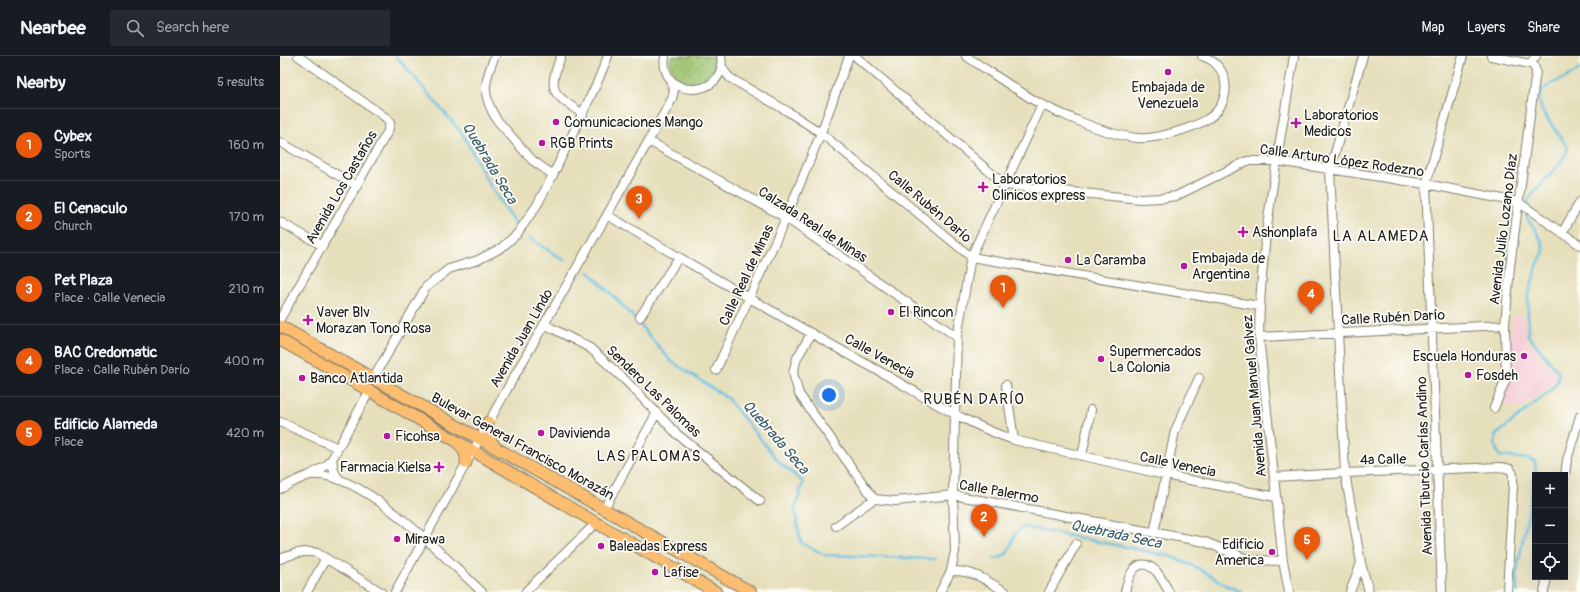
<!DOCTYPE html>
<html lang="en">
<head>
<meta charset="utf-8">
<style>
	:root { --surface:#171b24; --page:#242831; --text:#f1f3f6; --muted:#9ea1a6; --line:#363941; --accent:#ea580c }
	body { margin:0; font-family:Pangolin,sans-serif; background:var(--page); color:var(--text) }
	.controls { position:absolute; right:12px; bottom:12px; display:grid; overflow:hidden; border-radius:0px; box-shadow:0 4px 16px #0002 }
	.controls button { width:36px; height:36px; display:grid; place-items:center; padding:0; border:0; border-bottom:1px solid var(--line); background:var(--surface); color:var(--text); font:20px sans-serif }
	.you { position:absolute; left:549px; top:339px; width:14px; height:14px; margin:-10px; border:3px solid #fff; border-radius:50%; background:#1a73e8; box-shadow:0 0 0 6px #1a73e833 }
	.badge { display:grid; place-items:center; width:26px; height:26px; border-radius:50%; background:var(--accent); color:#fff; font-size:13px; font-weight:700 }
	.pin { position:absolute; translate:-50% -33px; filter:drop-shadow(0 1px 2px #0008) }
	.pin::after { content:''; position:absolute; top:21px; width:14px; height:12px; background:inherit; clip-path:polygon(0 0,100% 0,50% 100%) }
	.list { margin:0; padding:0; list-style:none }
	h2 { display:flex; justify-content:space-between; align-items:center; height:52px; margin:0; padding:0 16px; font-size:17px }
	h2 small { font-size:13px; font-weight:400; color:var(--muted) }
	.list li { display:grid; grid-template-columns:26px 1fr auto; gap:12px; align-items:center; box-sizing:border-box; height:72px; padding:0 16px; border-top:1px solid var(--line) }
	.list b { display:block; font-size:15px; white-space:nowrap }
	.list p { margin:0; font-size:13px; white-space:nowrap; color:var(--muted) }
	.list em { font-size:13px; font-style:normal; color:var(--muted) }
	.icon { flex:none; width:22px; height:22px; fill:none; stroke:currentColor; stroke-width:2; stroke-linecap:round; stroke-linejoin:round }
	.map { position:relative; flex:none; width:1300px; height:536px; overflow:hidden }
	header { display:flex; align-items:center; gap:24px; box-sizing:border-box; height:56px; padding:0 20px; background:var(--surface); border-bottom:1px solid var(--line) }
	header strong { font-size:19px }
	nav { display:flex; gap:22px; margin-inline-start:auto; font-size:14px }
	.search { width:280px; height:36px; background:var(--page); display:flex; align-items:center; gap:10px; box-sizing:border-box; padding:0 14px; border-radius:0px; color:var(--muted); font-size:15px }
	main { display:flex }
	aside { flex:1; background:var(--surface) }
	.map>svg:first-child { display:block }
	.built { fill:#f6cfd9 }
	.grass { fill:url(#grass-dots); stroke:#5c6f44 }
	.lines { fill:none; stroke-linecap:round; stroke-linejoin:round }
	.stream { stroke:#64bee2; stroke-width:2.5 }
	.minor-casing { stroke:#817e6c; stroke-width:10 }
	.major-casing { stroke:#817e6c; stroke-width:13 }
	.minor { stroke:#fff; stroke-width:8 }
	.major { stroke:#fcbd6f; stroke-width:11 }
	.poi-dot { fill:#b5179e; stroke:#fdfcf7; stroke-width:1.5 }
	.labels { text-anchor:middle; stroke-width:3.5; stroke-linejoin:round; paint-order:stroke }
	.poi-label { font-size:14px; fill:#1c1c1c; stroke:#fdfcf7; text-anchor:start }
	.street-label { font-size:14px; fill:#1c1c1c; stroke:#fdfcf7 }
	.water-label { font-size:15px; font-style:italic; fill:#395d6b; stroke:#fdfcf7 }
	.neighbourhood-label { font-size:15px; letter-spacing:1px; fill:#1c1c1c; stroke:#fdfcf7 }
</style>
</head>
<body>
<header>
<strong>Nearbee</strong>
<div class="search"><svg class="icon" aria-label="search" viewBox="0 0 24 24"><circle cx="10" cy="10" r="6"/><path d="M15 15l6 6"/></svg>Search here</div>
<nav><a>Map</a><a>Layers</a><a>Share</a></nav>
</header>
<main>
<aside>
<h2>Nearby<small>5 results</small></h2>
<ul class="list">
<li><span class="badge">1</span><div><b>Cybex</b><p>Sports</p></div><em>160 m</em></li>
<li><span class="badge">2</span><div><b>El Cenaculo</b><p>Church</p></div><em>170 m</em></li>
<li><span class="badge">3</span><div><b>Pet Plaza</b><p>Place · Calle Venecia</p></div><em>210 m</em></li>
<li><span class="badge">4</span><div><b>BAC Credomatic</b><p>Place · Calle Rubén Darío</p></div><em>400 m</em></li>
<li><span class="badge">5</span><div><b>Edificio Alameda</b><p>Place</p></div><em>420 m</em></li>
</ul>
</aside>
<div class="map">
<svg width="1300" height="536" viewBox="0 0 1300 536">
	<defs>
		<pattern id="grass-dots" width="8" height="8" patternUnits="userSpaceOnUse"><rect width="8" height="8" fill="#9bc26d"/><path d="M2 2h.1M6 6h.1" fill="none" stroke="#85a65e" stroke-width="1.8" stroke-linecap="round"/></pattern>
	</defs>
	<rect width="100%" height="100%" fill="#fdfcf7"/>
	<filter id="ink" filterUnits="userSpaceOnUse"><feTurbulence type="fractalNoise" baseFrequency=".025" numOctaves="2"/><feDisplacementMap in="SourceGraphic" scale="8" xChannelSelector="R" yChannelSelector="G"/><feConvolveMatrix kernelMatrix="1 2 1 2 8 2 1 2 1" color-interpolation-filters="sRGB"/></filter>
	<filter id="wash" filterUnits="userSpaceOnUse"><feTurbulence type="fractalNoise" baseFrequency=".012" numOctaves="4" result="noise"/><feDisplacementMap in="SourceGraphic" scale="16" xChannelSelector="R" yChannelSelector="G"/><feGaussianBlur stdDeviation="0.9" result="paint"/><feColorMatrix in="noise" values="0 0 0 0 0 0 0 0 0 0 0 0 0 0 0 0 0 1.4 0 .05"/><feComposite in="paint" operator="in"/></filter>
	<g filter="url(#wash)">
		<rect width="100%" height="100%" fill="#e6dfbb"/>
		<path class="built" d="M 1233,260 L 1243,260 L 1246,284 L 1276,317 L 1273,328 L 1241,352 L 1220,347 Z"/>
		<path class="grass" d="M 391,0 L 436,0 C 441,36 386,37 391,0 Z"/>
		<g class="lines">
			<path class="stream" d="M 116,0 L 182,77 L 209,128 L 237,171
				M 1247,149 C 1246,138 1283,112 1288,92 L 1262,55 C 1250,23 1288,28 1300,12
				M 1247,154 L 1247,163 L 1256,175 L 1262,186 L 1264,195 L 1257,210 L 1248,240 L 1248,279 L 1279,317 L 1277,326 L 1270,335 L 1216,379 C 1214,388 1215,393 1220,400 L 1248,403 L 1255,406 L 1256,419
				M 249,182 L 285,205
				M 309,216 L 348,255 L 391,305 L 447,342 L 499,406 L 523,426 L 515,454 L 521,487 L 545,499 L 655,503
				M 714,503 C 740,499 725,476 745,471 L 890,500 L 918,512 L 949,531 L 962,536
				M 1237,536 L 1236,519 L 1255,422"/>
		</g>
	</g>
	<g filter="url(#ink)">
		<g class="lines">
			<g class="minor-casing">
				<path id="minor" d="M 215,0 C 204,25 201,39 217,64 L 252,104 L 273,119
					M 281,0 C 267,36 272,37 303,58
					M 385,0 C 378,45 449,43 441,0
					M 575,0 L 725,129 L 860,143 L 882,142 L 896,140 L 967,105 L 997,105 L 1146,128 L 1238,146 L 1300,189
					M 686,0 C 702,11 718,21 734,32 C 744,37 753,45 763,49 C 774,55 785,59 796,64 C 815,72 836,80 857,82 C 874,84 915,72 929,62 C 953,46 951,9 922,0
					M 1211,0 L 1250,8 L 1254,10 L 1256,15 L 1230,211 L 1225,269 L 1226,323 L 1214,352
					M 1250,8 L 1256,0
					M 441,9 L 445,16 L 450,22 L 507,55 L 541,77 L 691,201 L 979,250
					M 369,85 L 506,162 L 677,281
					M 0,86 L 77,130
					M 327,159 C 417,212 506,264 597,314 C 642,339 686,368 734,384 L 885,419 L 996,441
					M 0,166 L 43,190
					M 1282,177 L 1300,146
					M 360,261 L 399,201
					M 0,263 L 108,75 L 110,67 L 105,61 L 18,0
					M 264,268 L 310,292 L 346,325 L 397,378 L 480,445
					M 531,278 L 517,302 L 513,317 L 519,338 L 594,443 L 616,445 L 673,439 L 925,486 L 969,504 L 1003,505
					M 979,281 L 1225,269
					M 436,314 L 506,162 L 541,77 L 569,0
					M 93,323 L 146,231 L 169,213 L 198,204 L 221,192 L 237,178 L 257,149 L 273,119 L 317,27 L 328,0
					M 726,329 L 734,384
					M 0,366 L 58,392
					M 802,400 L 811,354
					M 52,403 L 54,415 L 58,422
					M 30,419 L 47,409 L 52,403 L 90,334
					M 1285,419 L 1287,404 L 1300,360
					M 994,421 L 1065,417 L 1221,411 L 1230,413 L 1233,418 L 1233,430 L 1227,536
					M 0,433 C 8,429 23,420 31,419 C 83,414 165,502 202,536
					M 324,453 L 376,358
					M 556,470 L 594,443
					M 874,477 L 895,375 L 919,322
					M 0,503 C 13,498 23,494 37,497 L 101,536
					M 1081,507 L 1089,536
					M 671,515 C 694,514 707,525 726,536
					M 27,536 L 46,502
					M 115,536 L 231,326 L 327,159 L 392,43 L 394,34 L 391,24
					M 245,536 L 316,467
					M 660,536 L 671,515 L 675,495 L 673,439 L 677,281 L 691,201 L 762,49
					M 769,536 L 796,488
					M 845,536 C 848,520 857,497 876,515 C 881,521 885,529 889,536
					M 1009,536 L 1003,505 L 979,281 C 980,187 999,93 1014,0
					M 1070,536 L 1081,507 L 1065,417 L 1050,114 L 1083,0
					M 1162,536 L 1146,128 L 1183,0
					M 1264,536 L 1267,521"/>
			</g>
			<g class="major-casing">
				<path id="major" d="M 0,270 L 471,536
					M 0,284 C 147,366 290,453 436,536
					M 208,366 C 207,377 209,383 215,391
					M 179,388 C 184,394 187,399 186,407"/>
			</g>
			<use href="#minor" class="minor"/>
			<use href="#major" class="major"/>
		</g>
	</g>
	<g class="poi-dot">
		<circle cx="888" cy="16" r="4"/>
		<circle cx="276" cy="66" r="4"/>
		<path d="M1014 61h4v4h4v4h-4v4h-4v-4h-4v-4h4z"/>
		<circle cx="262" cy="87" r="4"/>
		<path d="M701 125h4v4h4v4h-4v4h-4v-4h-4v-4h4z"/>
		<path d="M961 170h4v4h4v4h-4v4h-4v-4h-4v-4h4z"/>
		<circle cx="788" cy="204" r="4"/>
		<circle cx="904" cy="210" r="4"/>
		<circle cx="611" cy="256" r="4"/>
		<path d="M26 258h4v4h4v4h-4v4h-4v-4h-4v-4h4z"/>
		<circle cx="1244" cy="300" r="4"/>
		<circle cx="821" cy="303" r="4"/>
		<circle cx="1188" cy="319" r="4"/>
		<circle cx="22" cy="322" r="4"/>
		<circle cx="261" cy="377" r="4"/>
		<circle cx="107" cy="380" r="4"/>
		<path d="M157 405h4v4h4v4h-4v4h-4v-4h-4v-4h4z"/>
		<circle cx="117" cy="483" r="4"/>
		<circle cx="321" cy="490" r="4"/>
		<circle cx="992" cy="496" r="4"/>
		<circle cx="375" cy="516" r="4"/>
	</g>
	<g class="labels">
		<g class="poi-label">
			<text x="888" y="36" text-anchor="middle">Embajada de<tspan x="888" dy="16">Venezuela</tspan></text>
			<text x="1024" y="64">Laboratorios<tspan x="1024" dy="16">Medicos</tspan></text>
			<text x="284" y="71">Comunicaciones Mango</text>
			<text x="270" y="92">RGB Prints</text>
			<text x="712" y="128">Laboratorios<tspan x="712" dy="16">Clinicos express</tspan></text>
			<text x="972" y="181">Ashonplafa</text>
			<text x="912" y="207">Embajada de<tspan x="912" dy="16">Argentina</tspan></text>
			<text x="796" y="209">La Caramba</text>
			<text x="36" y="261">Vaver Blv<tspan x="36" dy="16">Morazan Tono Rosa</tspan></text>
			<text x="619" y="261">El Rincon</text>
			<text x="829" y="300">Supermercados<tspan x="829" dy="16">La Colonia</tspan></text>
			<text x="1236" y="305" text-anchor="end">Escuela Honduras</text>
			<text x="1196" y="324">Fosdeh</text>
			<text x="30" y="327">Banco Atlantida</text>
			<text x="269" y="382">Davivienda</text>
			<text x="115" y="385">Ficohsa</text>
			<text x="151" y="416" text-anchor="end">Farmacia Kielsa</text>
			<text x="125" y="488">Mirawa</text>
			<text x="984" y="493" text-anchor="end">Edificio<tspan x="984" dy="16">America</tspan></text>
			<text x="329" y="495">Baleadas Express</text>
			<text x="383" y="521">Lafise</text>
		</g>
		<g class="street-label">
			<text transform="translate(1062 104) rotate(8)" y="5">Calle Arturo López Rodezno</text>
			<text transform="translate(61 131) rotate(-60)" y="5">Avenida Los Castaños</text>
			<text transform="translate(650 150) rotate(40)" y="5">Calle Rubén Darío</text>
			<text transform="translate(533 168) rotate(33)" y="5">Calzada Real de Minas</text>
			<text transform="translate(1223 173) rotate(-83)" y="5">Avenida Julio Lozano Díaz</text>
			<text transform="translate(466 219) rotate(-65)" y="5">Calle Real de Minas</text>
			<text transform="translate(1113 261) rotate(-3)" y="5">Calle Rubén Darío</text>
			<text transform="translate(241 282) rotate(-60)" y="5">Avenida Juan Lindo</text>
			<text transform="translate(600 300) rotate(29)" y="5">Calle Venecia</text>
			<text transform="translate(374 335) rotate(44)" y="5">Sendero Las Palomas</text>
			<text transform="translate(974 340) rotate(-95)" y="5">Avenida Juan Manuel Galvez</text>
			<text transform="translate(243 390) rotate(29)" y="5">Bulevar General Francisco Morazán</text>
			<text transform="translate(1103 403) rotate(-1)" y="5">4a Calle</text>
			<text transform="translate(898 408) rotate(12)" y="5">Calle Venecia</text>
			<text transform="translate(1144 410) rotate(-92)" y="5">Avenida Tiburcio Carías Andino</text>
			<text transform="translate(719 435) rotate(10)" y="5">Calle Palermo</text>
		</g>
		<g class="water-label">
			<text transform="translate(210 107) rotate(59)" y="5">Quebrada Seca</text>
			<text transform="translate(496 381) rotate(49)" y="5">Quebrada Seca</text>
			<text transform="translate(836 478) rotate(12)" y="5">Quebrada Seca</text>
		</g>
		<g class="neighbourhood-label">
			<text x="1101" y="185">LA ALAMEDA</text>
			<text x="694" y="348">RUBÉN DARÍO</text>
			<text x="369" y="405">LAS PALOMAS</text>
		</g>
	</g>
</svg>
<div class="controls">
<button>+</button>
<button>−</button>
<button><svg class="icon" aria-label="locate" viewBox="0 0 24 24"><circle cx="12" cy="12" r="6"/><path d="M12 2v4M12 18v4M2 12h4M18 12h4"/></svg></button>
</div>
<div class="you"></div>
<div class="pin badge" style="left:723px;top:252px">1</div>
<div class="pin badge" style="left:704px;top:481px">2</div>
<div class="pin badge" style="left:359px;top:163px">3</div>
<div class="pin badge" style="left:1031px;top:258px">4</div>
<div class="pin badge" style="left:1027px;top:504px">5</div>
</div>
</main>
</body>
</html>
